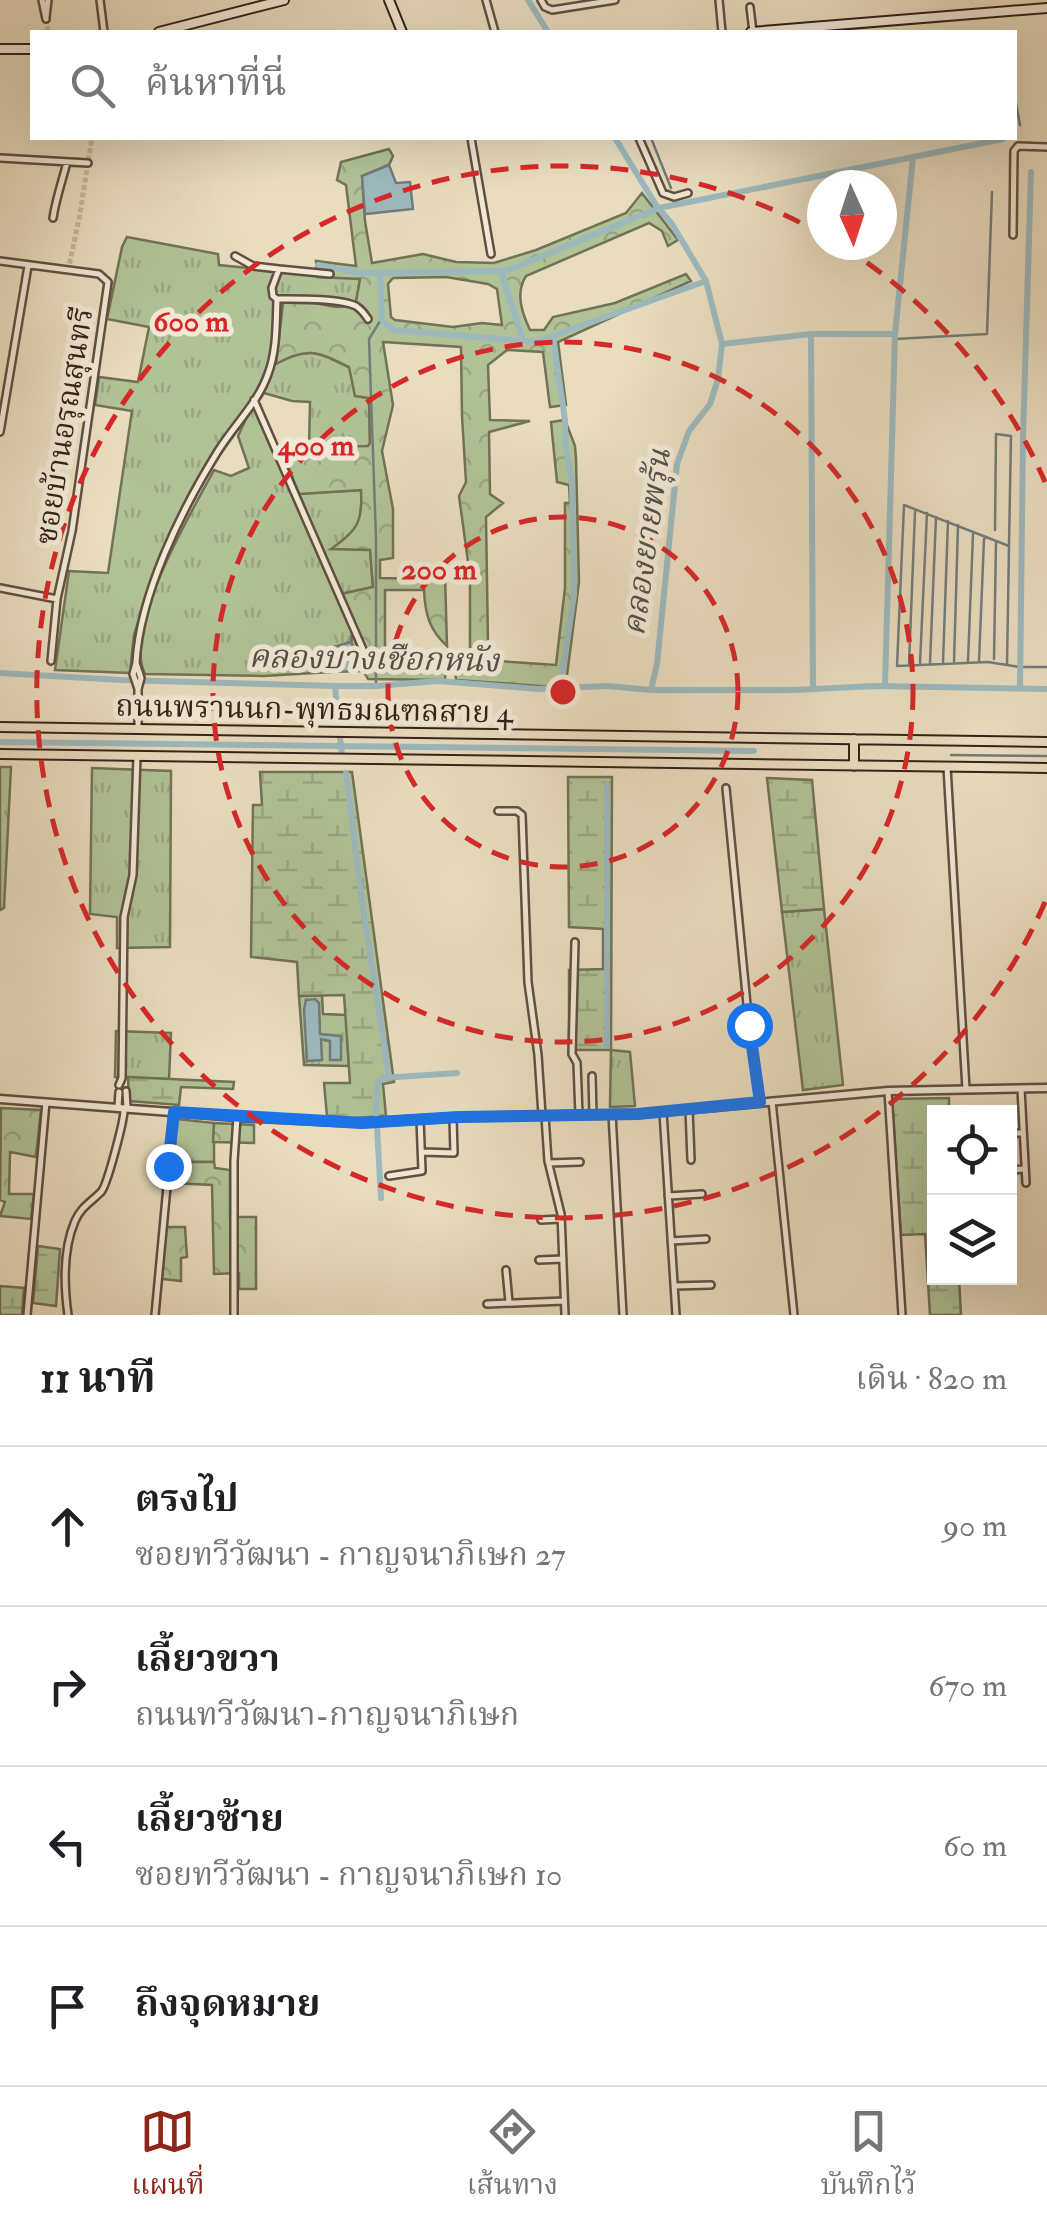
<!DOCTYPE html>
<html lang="th">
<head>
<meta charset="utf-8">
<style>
	:root { --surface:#fff; --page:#f2f2f2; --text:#202124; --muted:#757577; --line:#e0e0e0; --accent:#8f2418 }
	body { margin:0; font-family:"IM FELL Double Pica","Noto Serif Thai",serif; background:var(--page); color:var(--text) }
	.controls { position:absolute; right:30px; bottom:30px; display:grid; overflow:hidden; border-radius:0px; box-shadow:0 10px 40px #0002 }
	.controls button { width:90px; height:90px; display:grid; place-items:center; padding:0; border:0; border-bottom:2px solid var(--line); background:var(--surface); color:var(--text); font:50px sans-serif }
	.compass { position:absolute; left:807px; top:170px; width:90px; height:90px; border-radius:50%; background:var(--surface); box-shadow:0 10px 40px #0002; rotate:177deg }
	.stop { position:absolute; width:30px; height:30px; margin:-22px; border:8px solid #1a73e8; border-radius:50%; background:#fff }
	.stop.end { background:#1a73e8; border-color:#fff; box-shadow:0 2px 10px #0008 }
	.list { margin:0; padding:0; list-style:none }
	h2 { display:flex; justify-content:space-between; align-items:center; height:130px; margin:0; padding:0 40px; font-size:42px }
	h2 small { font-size:32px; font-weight:400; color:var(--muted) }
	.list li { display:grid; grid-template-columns:65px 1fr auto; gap:30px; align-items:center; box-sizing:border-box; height:160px; padding:0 40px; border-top:2px solid var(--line) }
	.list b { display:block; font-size:38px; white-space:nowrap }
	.list p { margin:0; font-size:32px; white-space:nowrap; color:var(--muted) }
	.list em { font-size:32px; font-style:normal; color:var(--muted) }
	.icon { flex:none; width:55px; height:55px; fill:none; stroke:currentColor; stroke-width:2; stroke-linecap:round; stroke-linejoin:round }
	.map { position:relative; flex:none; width:1047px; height:1315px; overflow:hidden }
	.search { position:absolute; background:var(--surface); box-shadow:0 10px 40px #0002; left:30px; right:30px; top:30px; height:110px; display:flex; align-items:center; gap:25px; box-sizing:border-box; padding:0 35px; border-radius:0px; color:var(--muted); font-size:38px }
	.sheet { height:770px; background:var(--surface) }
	nav { display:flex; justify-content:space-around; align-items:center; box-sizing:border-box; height:140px; border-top:2px solid var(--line); background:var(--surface); font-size:28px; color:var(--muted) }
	nav a { display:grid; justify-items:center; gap:5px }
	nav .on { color:var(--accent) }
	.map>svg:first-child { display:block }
	.grass { fill:url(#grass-tufts); stroke:#727256; stroke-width:2.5; fill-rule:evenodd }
	.forest { fill:url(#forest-crowns); stroke:#727256; stroke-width:2.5; fill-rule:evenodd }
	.wetland { fill:url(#wetland-marsh); stroke:#727256; stroke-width:2.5 }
	.water { fill:#9cb9bd; stroke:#727c7b; stroke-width:2.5 }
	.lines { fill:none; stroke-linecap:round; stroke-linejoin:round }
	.stream { stroke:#727c7b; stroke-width:2.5 }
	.canal { stroke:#9cb9bd; stroke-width:6 }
	.minor-tunnel { stroke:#c5b79d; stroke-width:5; stroke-dasharray:5 2.5; stroke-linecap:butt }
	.minor-casing { stroke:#615041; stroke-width:10 }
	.tertiary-casing { stroke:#615041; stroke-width:11 }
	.secondary-casing { stroke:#342117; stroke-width:12 }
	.primary-casing { stroke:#342117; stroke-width:12 }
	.minor { stroke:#f1e8d5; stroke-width:5 }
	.tertiary { stroke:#f1e8d5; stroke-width:6 }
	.secondary { stroke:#f1e8d5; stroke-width:8 }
	.primary { stroke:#e9dcbf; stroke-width:8 }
	.route { stroke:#1a73e8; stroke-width:12 }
	.ring { fill:none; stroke:#d62828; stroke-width:5; stroke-dasharray:18 12 }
	.labels { text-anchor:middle; stroke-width:10; stroke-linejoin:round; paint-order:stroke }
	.street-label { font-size:30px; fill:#342117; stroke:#f1e8d5 }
	.water-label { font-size:32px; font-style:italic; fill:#534f49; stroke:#f1e8d5 }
	.centre { fill:#d62828; stroke:#f1e8d5; stroke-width:5 }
	.ring-label { font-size:30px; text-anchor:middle; font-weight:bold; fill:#d62828; stroke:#f1e8d5; stroke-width:10; stroke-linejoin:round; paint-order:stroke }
</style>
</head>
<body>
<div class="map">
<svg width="1047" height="1315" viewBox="0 0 1047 1315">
	<defs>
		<pattern id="grass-tufts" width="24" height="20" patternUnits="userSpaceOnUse" patternTransform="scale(2.5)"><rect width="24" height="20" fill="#b0c296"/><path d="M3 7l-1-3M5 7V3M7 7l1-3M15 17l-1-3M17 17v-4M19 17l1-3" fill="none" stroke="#98a681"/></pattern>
		<pattern id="forest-crowns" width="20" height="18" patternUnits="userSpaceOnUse" patternTransform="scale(2.5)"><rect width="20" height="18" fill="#b0c296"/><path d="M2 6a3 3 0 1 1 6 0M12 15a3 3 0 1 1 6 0" fill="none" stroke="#98a681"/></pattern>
		<pattern id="wetland-marsh" width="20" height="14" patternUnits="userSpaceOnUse" patternTransform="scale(2.5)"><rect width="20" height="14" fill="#b0c296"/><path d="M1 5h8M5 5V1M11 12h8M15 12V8" fill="none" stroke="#98a681"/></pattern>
	</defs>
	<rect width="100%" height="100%" fill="#e9dcbf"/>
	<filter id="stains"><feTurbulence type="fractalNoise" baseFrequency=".002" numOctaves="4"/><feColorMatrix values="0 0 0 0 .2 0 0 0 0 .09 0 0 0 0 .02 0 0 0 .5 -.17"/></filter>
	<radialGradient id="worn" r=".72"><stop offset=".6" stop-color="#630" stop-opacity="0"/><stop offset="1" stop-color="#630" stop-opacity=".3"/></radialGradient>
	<path class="grass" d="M 127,237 L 218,254 L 219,265 L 360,279 L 356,302 C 338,312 327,304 308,302 C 300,301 291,303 283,303 L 277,363 C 309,346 319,352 350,368 L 355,396 L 369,398 L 370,444 L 368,446 L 309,448 L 310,402 L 292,401 L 264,393 L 254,407 L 353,632 L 351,642 L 320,651 L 329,672 L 264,676 L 145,674 C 122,628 191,513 214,470 L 231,476 L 249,468 L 238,436 L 247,417 L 184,505 L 149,586 L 134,635 L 130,673 L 55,670 L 69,571 L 108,573 L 132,411 L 95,405 L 99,377 L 138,382 L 149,327 L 107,319 L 122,247 Z
		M 361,490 C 363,522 359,529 333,548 L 370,549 L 373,587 L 341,594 L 299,494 Z
		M 0,767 L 11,767 L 4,908 L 0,910 Z
		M 92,768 L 171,771 L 170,947 L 117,948 L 117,917 L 90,914 Z
		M 824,909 L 843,1085 L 803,1090 L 782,912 Z
		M 322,995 L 323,1014 L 346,1015 L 349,1066 L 304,1065 L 299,996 ZM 306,1000 L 318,1003 L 320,1035 L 341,1044 L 320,1039 L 322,1059 L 307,1061 Z
		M 116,1031 L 171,1033 L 169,1079 L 115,1077 Z
		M 611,1050 L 630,1052 L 635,1106 L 610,1107 Z
		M 177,1119 L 214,1123 L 214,1162 L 186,1162 L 172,1153 Z"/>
	<path class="forest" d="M 389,149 L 393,156 L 389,165 L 362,176 L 365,221 L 372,263 L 423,254 L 456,262 L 494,263 L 536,250 L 626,213 L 642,193 L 678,240 L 668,246 L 662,231 L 649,223 L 526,276 C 515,293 522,313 530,330 L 544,330 L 553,317 L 615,303 L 686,274 L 691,281 L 558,342 L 566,405 L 550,407 L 543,352 L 507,350 L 488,365 L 490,420 L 530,421 L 489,432 L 490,494 L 503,503 L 486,517 L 488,645 L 478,647 L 479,668 L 497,669 L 498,661 L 556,665 L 565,588 L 565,503 L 570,503 L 569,485 L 557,482 L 551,422 L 565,420 L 575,446 L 576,459 L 579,582 L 566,683 L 558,683 L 554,687 L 456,680 L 455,666 L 446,663 L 445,680 L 368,679 C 360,664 347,648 353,631 L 341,594 L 373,587 L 370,550 L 331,549 C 357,531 363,522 361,490 L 299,494 L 281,448 L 368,446 L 370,443 L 369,398 L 355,396 L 349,367 C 318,352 308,346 276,364 L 283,303 C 291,303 300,301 308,302 C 327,304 338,312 356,302 L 360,279 L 317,277 L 316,261 L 356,266 L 346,185 L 337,180 L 341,162 ZM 446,277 L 488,284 L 497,289 L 502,325 L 482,323 L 453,327 L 395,320 L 391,317 L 388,284 L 393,278 ZM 383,342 L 461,347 L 462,416 L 466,482 L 459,496 L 470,576 L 470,658 L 459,661 L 447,657 L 419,661 L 414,667 L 404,671 L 385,665 L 385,590 L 424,590 C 425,613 429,630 447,646 L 445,575 L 434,572 L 427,579 L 380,578 L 380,560 L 393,558 L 393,509 L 382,451 L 393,405 Z
		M 1,1108 L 41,1110 L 36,1157 L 10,1152 L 9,1194 L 34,1194 L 31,1219 L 0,1216 L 5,1202 L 0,1200 Z
		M 214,1123 L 254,1125 L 254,1143 L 213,1142 Z
		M 172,1153 L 186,1153 L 186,1162 L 214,1162 L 215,1168 L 230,1170 L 230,1217 L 256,1217 L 256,1289 L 239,1289 L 239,1273 L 214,1274 L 212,1185 L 170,1183 Z
		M 164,1227 L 185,1227 L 187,1257 L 181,1258 L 181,1281 L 162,1279 Z"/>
	<path class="wetland" d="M 260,772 L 352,772 L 394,1082 L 383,1084 L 386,1116 L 352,1118 L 327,1116 L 324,1083 L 350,1083 L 344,995 L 299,996 L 297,962 L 251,957 L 253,805 L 262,805 Z
		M 568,777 L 612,777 L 611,1050 L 569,1050 L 569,970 L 603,969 L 603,929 L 569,927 Z
		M 767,778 L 812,780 L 824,909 L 782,912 Z
		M 128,1077 L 234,1082 L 233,1089 L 181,1087 L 179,1105 L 129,1101 Z
		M 949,1098 L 949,1112 L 934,1112 L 934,1278 L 959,1278 L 961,1315 L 930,1315 L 925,1234 L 901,1235 L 892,1099 Z
		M 38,1246 L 60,1249 L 56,1306 L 33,1303 Z
		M 0,1286 L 24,1288 L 22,1315 L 0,1315 Z"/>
	<path class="water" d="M 389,165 L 396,183 L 410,182 L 413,209 L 365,214 L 362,176 Z
		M 351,642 L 363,671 L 329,672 L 320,651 Z
		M 315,999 L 319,1003 L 320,1034 L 341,1036 L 341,1060 L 330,1060 L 330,1041 L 321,1039 L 322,1060 L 307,1061 L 304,1010 L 306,1000 Z"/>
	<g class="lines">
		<path class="stream" d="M 1014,92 L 1020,125
			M 651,138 L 671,188
			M 895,339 L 987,334 L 992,192
			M 995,530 L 996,434 L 1011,436 L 1009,545
			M 994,659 L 996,542
			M 968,661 L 973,534
			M 979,661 L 984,539
			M 943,662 L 948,521
			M 954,662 L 958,525
			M 920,663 L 927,513
			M 930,663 L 936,517
			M 909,664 L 915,512
			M 1007,665 L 1009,546 L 904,505 L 897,666 L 988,662 L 1020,667 L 1047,667
			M 376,686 L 376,539 L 369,339 L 382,318
			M 951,755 L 1047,756"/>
		<path class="canal" d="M 528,0 L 548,32
			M 615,138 L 656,205 L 672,224 L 706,281 L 722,344 L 718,379 L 710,404 L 689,431 L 677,464 L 657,664 L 651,690
			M 318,265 L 361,273 L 506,271 L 659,208 L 1003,139
			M 501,271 L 523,341
			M 380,273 L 382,320 L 394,330 L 536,342 L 706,281
			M 811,334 L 813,689
			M 553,337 L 565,420 L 565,444 L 572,481 L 574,595 L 560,688
			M 722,344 L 811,334 L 895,334
			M 0,673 L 121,680 L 335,686 L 376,686 L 438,681 L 538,689 L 608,686 L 651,690 L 794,690 L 876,686 L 1047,689
			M 335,686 L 338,718
			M 885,686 L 895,334 L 913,157
			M 1020,688 L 1023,437 L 1031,172
			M 340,738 L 342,754
			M 0,742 L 754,751
			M 346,773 L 362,902 L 389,1077
			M 607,1046 L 607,784
			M 381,1198 L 376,1108 L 378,1082 L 383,1078 L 457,1073"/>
		<path class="minor-tunnel" d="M 46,19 L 48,32
			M 68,271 L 79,219 L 92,138"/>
		<g class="minor-casing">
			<path id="minor" d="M 42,0 L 46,19
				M 100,0 L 104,32
				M 486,0 L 495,32
				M 541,0 L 545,7 L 552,10 L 615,0
				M 719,0 L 722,32
				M 750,7 L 753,32
				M 46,17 L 48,0
				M 471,138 L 491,254
				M 639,138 L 663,193 L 674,197 L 688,193
				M 0,158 L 88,163
				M 53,218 C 56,198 62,182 67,162
				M 1013,235 L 1014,151 L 1018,146 L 1047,147
				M 235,256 L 253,266 L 279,269
				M 0,261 L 99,274 L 108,282 L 72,531 L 57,599 L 51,661
				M 277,299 C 297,299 339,298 356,306 C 362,310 364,313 368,319
				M 254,400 L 368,661
				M 0,432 L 28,266
				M 0,588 L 57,599
				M 136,663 C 140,593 182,509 218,451 C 234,425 258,403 268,374 C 277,350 276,324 277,299 L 273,296 L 272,288 L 279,269 L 330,274
				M 138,689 L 141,678 L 136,663 L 133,674 L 138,689 L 138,729
				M 947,767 L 966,1089
				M 726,788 L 749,1025 L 760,1102
				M 498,811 L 517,811 L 522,815 L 528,982 L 538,1055 L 542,1115
				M 575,942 L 572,1054 L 577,1063 L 579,1115
				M 592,1076 L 593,1115
				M 119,1085 L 122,1078 L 124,917 L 133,875 L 137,756
				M 1021,1089 L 1026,1183
				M 126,1091 L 127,1108
				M 888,1091 L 902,1315
				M 772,1101 L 794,1315
				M 118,1107 L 119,1092
				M 689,1109 L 691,1160
				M 663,1112 L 676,1315
				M 612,1114 L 623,1315
				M 545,1116 L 548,1161 L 561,1214 L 565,1315
				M 1010,1133 L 1023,1133
				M 423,1152 L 454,1153 L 453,1118
				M 549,1163 L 580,1162
				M 1010,1170 L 1025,1169
				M 389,1176 L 422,1171 L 420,1119
				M 668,1196 L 702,1194
				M 541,1220 L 561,1219
				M 671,1241 L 706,1239
				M 539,1260 L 563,1259
				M 506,1270 L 509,1302
				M 674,1286 L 711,1285
				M 487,1304 L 564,1301
				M 27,1315 L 46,1102
				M 68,1315 C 64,1286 63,1249 75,1221 C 81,1207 90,1203 101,1192 C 107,1186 124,1121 124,1110
				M 155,1315 L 174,1112
				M 234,1315 L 234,1161 L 237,1117"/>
		</g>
		<g class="tertiary-casing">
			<path id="tertiary" d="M 0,1099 L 237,1117 L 361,1123 L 459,1117 L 638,1114 L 888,1091 L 1047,1088"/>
		</g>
		<g class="secondary-casing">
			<path id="secondary" d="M 389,0 L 402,32
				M 159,32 L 284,0
				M 751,32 L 1047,8
				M 0,49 L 32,49"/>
		</g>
		<g class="primary-casing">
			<path id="primary" d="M 0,727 L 1047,742
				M 0,754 L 1047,768
				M 854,766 L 854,739"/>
		</g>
		<use href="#minor" class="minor"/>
		<use href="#tertiary" class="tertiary"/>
		<use href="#secondary" class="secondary"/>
		<use href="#primary" class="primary"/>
	</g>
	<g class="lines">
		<path class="route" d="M 168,1166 L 174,1112 L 362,1123 L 459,1117 L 638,1114 L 760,1102 L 749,1025"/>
	</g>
	<g class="ring">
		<circle cx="563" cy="692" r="175"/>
		<circle cx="563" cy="692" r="350"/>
		<path d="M1045 902A526 526 0 1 1 818 232M842 246A526 526 0 0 1 1045 482"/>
	</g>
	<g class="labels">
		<g class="street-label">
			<text transform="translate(64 426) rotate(-81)" y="10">ซอยบ้านอรุณสุนทรี</text>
			<text transform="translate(314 709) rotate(1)" y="10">ถนนพรานนก-พุทธมณฑลสาย 4</text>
		</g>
		<g class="water-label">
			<text transform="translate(646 542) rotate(-82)" y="11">คลองยายพรุ้น</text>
			<text transform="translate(374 658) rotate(1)" y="11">คลองบางเชือกหนัง</text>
		</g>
	</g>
	<circle cx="563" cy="692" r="15" class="centre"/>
	<g class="ring-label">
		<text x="191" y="331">600 m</text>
		<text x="316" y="455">400 m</text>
		<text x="439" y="579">200 m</text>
	</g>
	<rect width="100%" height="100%" filter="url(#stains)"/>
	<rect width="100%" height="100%" fill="url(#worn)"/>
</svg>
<div class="controls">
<button><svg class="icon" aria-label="locate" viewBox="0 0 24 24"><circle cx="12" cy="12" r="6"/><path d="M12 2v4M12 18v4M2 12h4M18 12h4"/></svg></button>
<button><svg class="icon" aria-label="layers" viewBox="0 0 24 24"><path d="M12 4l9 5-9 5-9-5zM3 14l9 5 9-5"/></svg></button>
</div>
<svg class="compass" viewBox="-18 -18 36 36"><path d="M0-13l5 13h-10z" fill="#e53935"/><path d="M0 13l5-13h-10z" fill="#757577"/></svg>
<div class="stop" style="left:749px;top:1025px"></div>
<div class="stop end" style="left:168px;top:1166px"></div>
<div class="search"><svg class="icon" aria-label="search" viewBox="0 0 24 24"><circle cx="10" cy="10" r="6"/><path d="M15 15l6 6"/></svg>ค้นหาที่นี่</div>
</div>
<section class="sheet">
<h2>11 นาที<small>เดิน · 820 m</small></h2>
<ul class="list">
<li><svg class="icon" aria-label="ahead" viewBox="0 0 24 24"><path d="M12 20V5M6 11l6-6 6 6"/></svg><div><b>ตรงไป</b><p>ซอยทวีวัฒนา - กาญจนาภิเษก 27</p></div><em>90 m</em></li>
<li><svg class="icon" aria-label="right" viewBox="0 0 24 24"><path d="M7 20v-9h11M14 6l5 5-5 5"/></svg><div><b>เลี้ยวขวา</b><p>ถนนทวีวัฒนา-กาญจนาภิเษก</p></div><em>670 m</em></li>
<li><svg class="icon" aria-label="left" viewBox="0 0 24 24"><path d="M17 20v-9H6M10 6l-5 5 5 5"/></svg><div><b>เลี้ยวซ้าย</b><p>ซอยทวีวัฒนา - กาญจนาภิเษก 10</p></div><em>60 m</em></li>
<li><svg class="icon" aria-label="arrive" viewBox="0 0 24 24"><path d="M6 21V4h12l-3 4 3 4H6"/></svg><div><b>ถึงจุดหมาย</b></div></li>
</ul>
</section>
<nav>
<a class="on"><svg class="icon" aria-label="map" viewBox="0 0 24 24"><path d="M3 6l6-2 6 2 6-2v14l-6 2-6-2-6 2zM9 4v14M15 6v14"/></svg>แผนที่</a>
<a><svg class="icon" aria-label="directions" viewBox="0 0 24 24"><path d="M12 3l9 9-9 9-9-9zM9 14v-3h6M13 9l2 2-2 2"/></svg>เส้นทาง</a>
<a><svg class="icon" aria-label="saved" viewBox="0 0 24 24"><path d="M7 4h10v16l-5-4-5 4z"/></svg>บันทึกไว้</a>
</nav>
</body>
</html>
